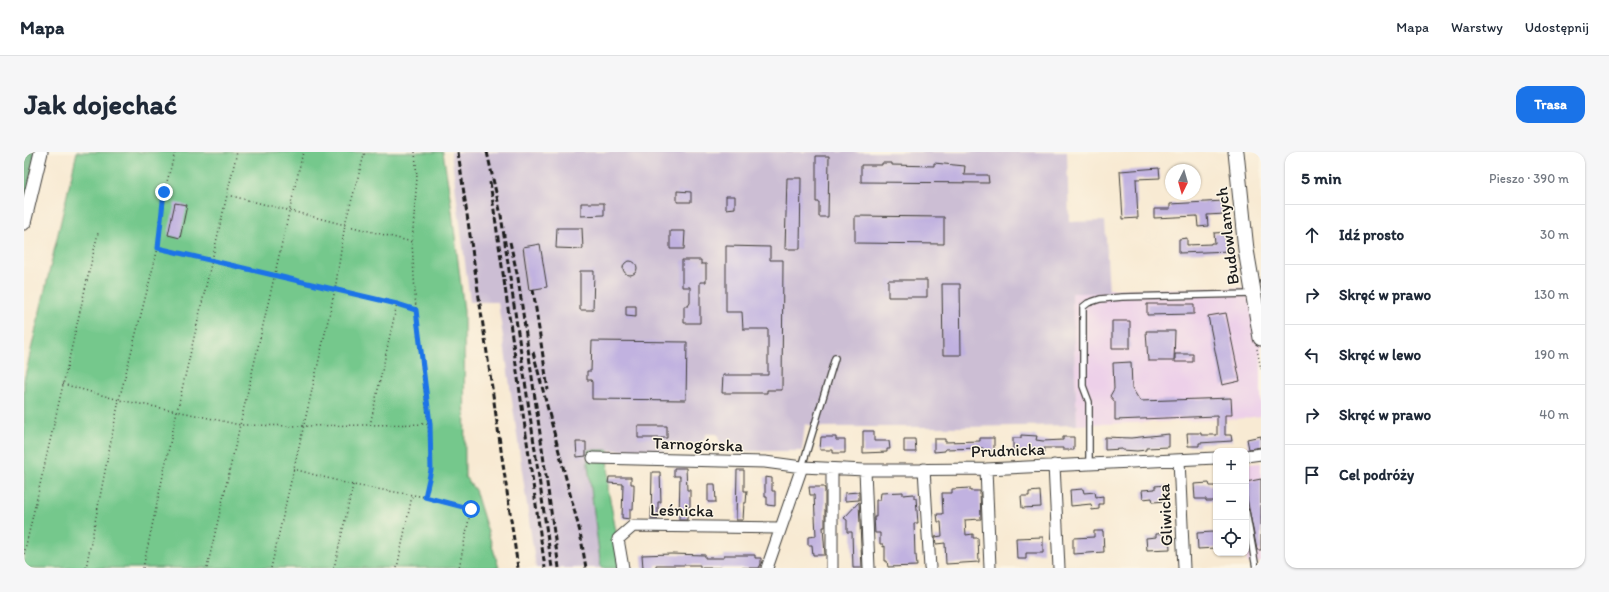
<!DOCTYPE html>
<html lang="pl">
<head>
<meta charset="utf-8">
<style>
	:root { --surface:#fff; --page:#f6f6f7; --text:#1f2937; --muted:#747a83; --line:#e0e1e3; --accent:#1a73e8 }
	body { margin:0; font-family:Itim,sans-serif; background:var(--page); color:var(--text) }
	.controls { position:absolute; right:12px; bottom:12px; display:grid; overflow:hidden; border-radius:8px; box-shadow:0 1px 3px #0004 }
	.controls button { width:36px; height:36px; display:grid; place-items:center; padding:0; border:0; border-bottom:1px solid var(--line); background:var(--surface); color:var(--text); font:20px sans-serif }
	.compass { position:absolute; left:1141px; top:12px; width:36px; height:36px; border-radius:50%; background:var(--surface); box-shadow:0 1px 3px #0004; rotate:185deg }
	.stop { position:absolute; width:12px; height:12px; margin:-9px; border:3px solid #1a73e8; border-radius:50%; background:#fff }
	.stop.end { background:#1a73e8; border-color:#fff; box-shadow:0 1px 4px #0008 }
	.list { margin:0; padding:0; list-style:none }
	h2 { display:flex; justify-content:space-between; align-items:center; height:52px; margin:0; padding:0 16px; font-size:17px }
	h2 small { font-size:13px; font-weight:400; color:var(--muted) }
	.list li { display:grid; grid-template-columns:26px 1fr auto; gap:12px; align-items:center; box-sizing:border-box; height:60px; padding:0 16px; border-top:1px solid var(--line) }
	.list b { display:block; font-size:15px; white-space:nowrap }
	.list em { font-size:13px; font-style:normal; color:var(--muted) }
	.icon { flex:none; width:22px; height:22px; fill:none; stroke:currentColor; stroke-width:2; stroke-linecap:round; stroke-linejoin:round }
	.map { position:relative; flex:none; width:1237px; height:416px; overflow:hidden; border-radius:12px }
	header { display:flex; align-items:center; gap:24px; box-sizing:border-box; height:56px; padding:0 20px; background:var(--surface); border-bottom:1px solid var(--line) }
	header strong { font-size:19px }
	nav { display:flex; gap:22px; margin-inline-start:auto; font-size:14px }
	.intro { display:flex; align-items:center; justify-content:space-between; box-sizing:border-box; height:96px; padding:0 24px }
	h1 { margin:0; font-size:28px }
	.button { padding:10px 18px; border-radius:12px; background:var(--accent); color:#fff; font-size:14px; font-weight:700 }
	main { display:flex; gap:24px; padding:0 24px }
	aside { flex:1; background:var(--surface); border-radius:12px; box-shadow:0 1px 3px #0004 }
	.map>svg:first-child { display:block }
	.built { fill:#edd0e9 }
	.industrial { fill:#ccbed4 }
	.green { fill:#74c88c; stroke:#487254 }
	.forest { fill:#5fac78; stroke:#3e644a }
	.building { fill:#c1b2e0 }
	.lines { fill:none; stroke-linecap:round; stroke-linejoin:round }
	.service-casing { stroke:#3d3b37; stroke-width:8 }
	.minor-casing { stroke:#3d3b37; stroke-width:13 }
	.tertiary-casing { stroke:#3d3b37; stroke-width:15 }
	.secondary-casing { stroke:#3d3b37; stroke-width:17 }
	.path { stroke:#3d3b37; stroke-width:1.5; stroke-dasharray:1 3; stroke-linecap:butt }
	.service { stroke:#fff; stroke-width:5.5 }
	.minor { stroke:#fff; stroke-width:11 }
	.tertiary { stroke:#fff; stroke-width:13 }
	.secondary { stroke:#fff; stroke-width:15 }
	.rail { stroke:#1c1c1c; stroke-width:3; stroke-dasharray:6 3; stroke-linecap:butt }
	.route { stroke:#1a73e8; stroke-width:5 }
	.labels { text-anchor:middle; stroke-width:3; stroke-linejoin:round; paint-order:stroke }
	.street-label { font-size:17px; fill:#1c1c1c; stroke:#fcf5e5 }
</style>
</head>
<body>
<header>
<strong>Mapa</strong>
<nav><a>Mapa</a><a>Warstwy</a><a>Udostępnij</a></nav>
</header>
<div class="intro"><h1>Jak dojechać</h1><a class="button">Trasa</a></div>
<main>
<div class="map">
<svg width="1237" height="416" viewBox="0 0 1237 416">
	<rect width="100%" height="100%" fill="#fcf5e5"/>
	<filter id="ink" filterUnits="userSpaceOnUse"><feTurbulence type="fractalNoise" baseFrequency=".025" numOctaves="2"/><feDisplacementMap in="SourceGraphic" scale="8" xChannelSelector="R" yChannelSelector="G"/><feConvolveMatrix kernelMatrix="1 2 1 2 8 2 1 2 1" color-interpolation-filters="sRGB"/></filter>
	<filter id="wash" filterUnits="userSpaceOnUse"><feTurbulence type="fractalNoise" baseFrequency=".012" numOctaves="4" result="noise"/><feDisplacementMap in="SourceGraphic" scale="16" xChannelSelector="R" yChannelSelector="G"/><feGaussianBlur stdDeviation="0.9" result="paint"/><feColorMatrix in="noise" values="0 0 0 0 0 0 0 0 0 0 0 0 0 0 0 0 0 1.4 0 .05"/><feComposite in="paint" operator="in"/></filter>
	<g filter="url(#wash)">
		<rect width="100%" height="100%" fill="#f8ead3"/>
		<path class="built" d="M 1228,136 L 1237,186 L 1237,264 L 1212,267 L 1053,273 L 1048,141 L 1084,141 L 1085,137 Z
			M 1237,311 L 1237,410 L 1223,411 L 1222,401 L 1222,312 Z"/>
		<path class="industrial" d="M 427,0 L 1043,0 L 1045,70 L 1081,69 L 1085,141 L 1048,141 L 1053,273 L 938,275 L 795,275 L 781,272 L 778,299 L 699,299 L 693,282 L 682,282 L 675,299 L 564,298 L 564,313 L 577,416 L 512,416 L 474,150 L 446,150 Z"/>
		<path class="green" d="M 53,0 L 419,0 L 427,51 L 440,159 L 441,325 L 451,338 L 475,416 L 0,416 L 0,228 Z
			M 564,298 L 585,298 L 584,337 L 599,416 L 577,416 L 564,313 Z"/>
		<path class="forest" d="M 0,0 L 17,0 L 0,71 Z"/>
		<g id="blocks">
			<path class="building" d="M 792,4 L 805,4 L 804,65 L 795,65 L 795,50 L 792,50 Z
				M 858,11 L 868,11 L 868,13 L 910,14 L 910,11 L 941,14 L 940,23 L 964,23 L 965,31 L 837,30 L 837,13 L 858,13 Z
				M 1135,16 L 1136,26 L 1112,27 L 1114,66 L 1099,67 L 1096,19 Z
				M 763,26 L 777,26 L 776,97 L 761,97 Z
				M 653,39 L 667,40 L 667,50 L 653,50 Z
				M 702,44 L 711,44 L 711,56 L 702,57 Z
				M 1200,49 L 1201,62 L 1183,63 L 1184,74 L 1174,75 L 1173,64 L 1130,66 L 1130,57 L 1146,57 L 1146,52 Z
				M 151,51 L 163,53 L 156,86 L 144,83 Z
				M 557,51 L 580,51 L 580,63 L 557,64 Z
				M 831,64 L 920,65 L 920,92 L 831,91 Z
				M 533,76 L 558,76 L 559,97 L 532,96 Z
				M 646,79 L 661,79 L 660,97 L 646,97 Z
				M 1205,80 L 1206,99 L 1155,101 L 1155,87 L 1163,86 L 1163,93 L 1187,92 L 1187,91 L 1191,91 L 1190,81 Z
				M 516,92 L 523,135 L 505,138 L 499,95 Z
				M 702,94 L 746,95 L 746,108 L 759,108 L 758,238 L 743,238 L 743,241 L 698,241 L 699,223 L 744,223 L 744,177 L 719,177 L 718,160 L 702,160 Z
				M 658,108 L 677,108 L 677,112 L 682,112 L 682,130 L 676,130 L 676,171 L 660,171 L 660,154 L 664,154 L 666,151 L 666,135 L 658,135 Z
				M599 116a7 7 0 1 1 14 0a7 7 0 1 1-14 0Z
				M 556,119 L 570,119 L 569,158 L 556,158 Z
				M 864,128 L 903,128 L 903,145 L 864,145 Z
				M 918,132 L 936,132 L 937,203 L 919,203 Z
				M 1123,152 L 1170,152 L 1170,162 L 1123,163 Z
				M 602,154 L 612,154 L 612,165 L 602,164 Z
				M 1202,161 L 1216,229 L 1198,233 L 1184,164 Z
				M 1088,169 L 1106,169 L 1106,196 L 1088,196 Z
				M 1122,179 L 1151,179 L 1150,209 L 1124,209 Z
				M 568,189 L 663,190 L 662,248 L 568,247 L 568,230 L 567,228 L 563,228 L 563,219 L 567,219 Z
				M 1151,202 L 1169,202 L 1169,210 L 1151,210 Z
				M 1107,210 L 1108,236 L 1116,249 L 1207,246 L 1208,263 L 1201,263 L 1201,283 L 1207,283 L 1208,289 L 1175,291 L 1175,294 L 1164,294 L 1163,281 L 1177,281 L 1177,283 L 1193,283 L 1193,264 L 1091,268 L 1091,250 L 1086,244 L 1090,237 L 1089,211 Z
				M 614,274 L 643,274 L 643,286 L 614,286 Z
				M 839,279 L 850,279 L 850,289 L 865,289 L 866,297 L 863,297 L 863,300 L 839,301 Z
				M 1145,282 L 1145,295 L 1122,296 L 1122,298 L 1113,299 L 1098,298 L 1098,297 L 1081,298 L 1081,285 L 1107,286 Z
				M 997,283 L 1013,284 L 1012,288 L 1019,289 L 1039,288 L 1039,285 L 1050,285 L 1050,298 L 1039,298 L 1039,296 L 1020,296 L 1020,300 L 1002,301 L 999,299 L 989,299 L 989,286 L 997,286 Z
				M 1237,284 L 1237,295 L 1225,297 L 1223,287 Z
				M 797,285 L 812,285 L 812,288 L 821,288 L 821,301 L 809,301 L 809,298 L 796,298 Z
				M 956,286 L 970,286 L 970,299 L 959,299 L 959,296 L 921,297 L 921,299 L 910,300 L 910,287 L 921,287 L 921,290 L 956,289 Z
				M 880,287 L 891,287 L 892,300 L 880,300 Z
				M 552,290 L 562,290 L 562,304 L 553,305 Z
				M 650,316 L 662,316 L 663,338 L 666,338 L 666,355 L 663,355 L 663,368 L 655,368 L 656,324 L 650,324 Z
				M 713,318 L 720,318 L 720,339 L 723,339 L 722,351 L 720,351 L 719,368 L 712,368 Z
				M 628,320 L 636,320 L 637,350 L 634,350 L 634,367 L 627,367 Z
				M 585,325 L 607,325 L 607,332 L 610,332 L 610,338 L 609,357 L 606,357 L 606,367 L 598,366 L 599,332 L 584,331 Z
				M 741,325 L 748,326 L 748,339 L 751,339 L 751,354 L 743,353 L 743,345 L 741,345 Z
				M 1237,327 L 1237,398 L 1233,398 L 1222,341 L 1222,330 Z
				M 1185,331 L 1186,334 L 1192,334 L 1192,349 L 1182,349 L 1182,347 L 1171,347 L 1170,332 Z
				M 684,332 L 691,332 L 692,350 L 684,350 Z
				M 1142,333 L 1143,349 L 1129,350 L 1128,346 L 1119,347 L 1118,338 L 1131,337 L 1131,334 Z
				M 785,335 L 800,335 L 801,337 L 801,375 L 799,375 L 801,403 L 789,403 L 788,393 L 784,393 L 784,385 L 792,384 L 790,343 L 786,343 Z
				M 946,336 L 946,339 L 956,339 L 957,367 L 941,368 L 942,383 L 949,382 L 949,386 L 954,386 L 955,410 L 922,412 L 921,391 L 912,392 L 911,385 L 918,384 L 917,370 L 914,370 L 913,362 L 919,362 L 918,341 L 928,341 L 928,337 Z
				M 1059,337 L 1060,341 L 1071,340 L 1072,345 L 1079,344 L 1079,352 L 1075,352 L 1075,357 L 1068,358 L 1067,352 L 1047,354 L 1046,338 Z
				M 1016,339 L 1017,355 L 998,356 L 997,344 L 1005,344 L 1005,340 Z
				M 835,340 L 835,348 L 821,349 L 821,341 Z
				M 879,340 L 879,343 L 890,342 L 890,346 L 892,346 L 894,371 L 890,371 L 891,403 L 892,403 L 893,414 L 864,415 L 863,409 L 861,409 L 861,394 L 859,395 L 859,392 L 856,392 L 856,381 L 851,381 L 850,365 L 852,365 L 852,348 L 856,348 L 857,341 Z
				M 835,350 L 838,416 L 829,416 L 828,380 L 823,380 L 823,368 L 820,366 Z
				M 1070,379 L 1079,379 L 1080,400 L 1049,402 L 1049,386 L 1070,385 Z
				M 1189,380 L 1190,384 L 1192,384 L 1192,396 L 1174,397 L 1173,381 Z
				M 1145,381 L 1146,397 L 1123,398 L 1122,386 L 1132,385 L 1132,382 Z
				M 1019,385 L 1019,401 L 1002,401 L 1002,407 L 993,407 L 992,386 Z
				M 647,402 L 681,403 L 681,406 L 700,406 L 700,403 L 731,403 L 731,406 L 737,406 L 737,412 L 735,416 L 676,416 L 676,413 L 632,413 L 632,416 L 619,416 L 618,403 Z"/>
		</g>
	</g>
	<g filter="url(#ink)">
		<use href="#blocks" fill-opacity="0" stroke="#3d3b37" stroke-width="1"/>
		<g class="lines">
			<g class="service-casing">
				<path id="service" d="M 1065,312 L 1065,250 L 1059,234 L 1059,155 L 1064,151 L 1076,147 L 1098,145 L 1228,142
					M 778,315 L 811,206
					M 1222,360 L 1232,416"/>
			</g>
			<g class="minor-casing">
				<path id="minor" d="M 1222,304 L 1237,302
					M 569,306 L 741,310 L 778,315 L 841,318 L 962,317 L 1192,306
					M 1155,308 L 1160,416
					M 1030,313 L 1035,416
					M 900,317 L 906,416
					M 962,317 L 966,416
					M 841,318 L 845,416
					M 599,416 L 594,387 L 609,374 L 756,376
					M 743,416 L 778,315
					M 808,416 L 808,317"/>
			</g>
			<g class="tertiary-casing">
				<path id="tertiary" d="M 0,71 L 17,0"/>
			</g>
			<g class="secondary-casing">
				<path id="secondary" d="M 1212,0 L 1222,98 L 1237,186"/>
			</g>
			<path class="path" d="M 391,0 L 393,26 L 388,90 L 392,158 L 406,289 L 407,318 L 401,345
				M 204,43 L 388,90
				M 134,96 L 373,152 L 392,158
				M 1233,197 L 1237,217
				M 39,232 L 95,248 L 153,259 L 216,273 L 279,274 L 406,272
				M 346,273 L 373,152
				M 269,317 L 329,333 L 401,345 L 447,357 L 435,416
				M 0,402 L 74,81
				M 62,416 L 95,248 L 134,96 L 140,41 L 151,0
				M 119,416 L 153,259 L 213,0
				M 183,416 L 279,0
				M 247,416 L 311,138 L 321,72 L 341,0
				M 310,416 L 329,333
				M 373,416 L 388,344"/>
			<use href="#service" class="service"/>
			<use href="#minor" class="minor"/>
			<use href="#tertiary" class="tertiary"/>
			<use href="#secondary" class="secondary"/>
			<path class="rail" d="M 434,0 L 494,416
				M 463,0 L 477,63 L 528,416
				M 466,30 L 521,416
				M 486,90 L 494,126 L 535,416
				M 509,137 L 524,238
				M 509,200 L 556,380 L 562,416"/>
		</g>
	</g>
	<g class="lines" filter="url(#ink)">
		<path class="route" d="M 140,40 L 134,96 L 373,152 L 392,158 L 406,272 L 407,318 L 401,345 L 447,357"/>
	</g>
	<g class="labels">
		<g class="street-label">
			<text transform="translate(1203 84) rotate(-97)" y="6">Budowlanych</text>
			<text transform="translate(674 292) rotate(2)" y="6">Tarnogórska</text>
			<text transform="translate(984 298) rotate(-2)" y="6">Prudnicka</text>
			<text transform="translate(658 358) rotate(1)" y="6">Leśnicka</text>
			<text transform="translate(1141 363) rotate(-93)" y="6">Gliwicka</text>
		</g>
	</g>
</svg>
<div class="controls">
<button>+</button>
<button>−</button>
<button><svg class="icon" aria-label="locate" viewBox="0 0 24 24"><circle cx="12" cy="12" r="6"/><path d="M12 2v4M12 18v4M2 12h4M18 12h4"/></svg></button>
</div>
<svg class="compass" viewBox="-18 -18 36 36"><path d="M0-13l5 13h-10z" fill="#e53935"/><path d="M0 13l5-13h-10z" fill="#747a83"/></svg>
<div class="stop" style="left:447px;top:357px"></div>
<div class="stop end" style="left:140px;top:40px"></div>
</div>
<aside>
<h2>5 min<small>Pieszo · 390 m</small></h2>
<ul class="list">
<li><svg class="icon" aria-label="ahead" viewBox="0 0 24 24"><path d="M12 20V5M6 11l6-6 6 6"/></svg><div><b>Idź prosto</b></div><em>30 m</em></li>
<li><svg class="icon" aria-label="right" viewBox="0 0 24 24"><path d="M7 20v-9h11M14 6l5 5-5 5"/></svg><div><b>Skręć w prawo</b></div><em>130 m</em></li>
<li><svg class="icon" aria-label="left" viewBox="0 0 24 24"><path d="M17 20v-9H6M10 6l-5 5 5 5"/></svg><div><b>Skręć w lewo</b></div><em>190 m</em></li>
<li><svg class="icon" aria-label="right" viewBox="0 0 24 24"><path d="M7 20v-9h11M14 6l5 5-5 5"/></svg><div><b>Skręć w prawo</b></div><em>40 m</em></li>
<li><svg class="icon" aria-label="arrive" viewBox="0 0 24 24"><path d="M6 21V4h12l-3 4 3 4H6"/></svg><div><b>Cel podróży</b></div></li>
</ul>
</aside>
</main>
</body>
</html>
